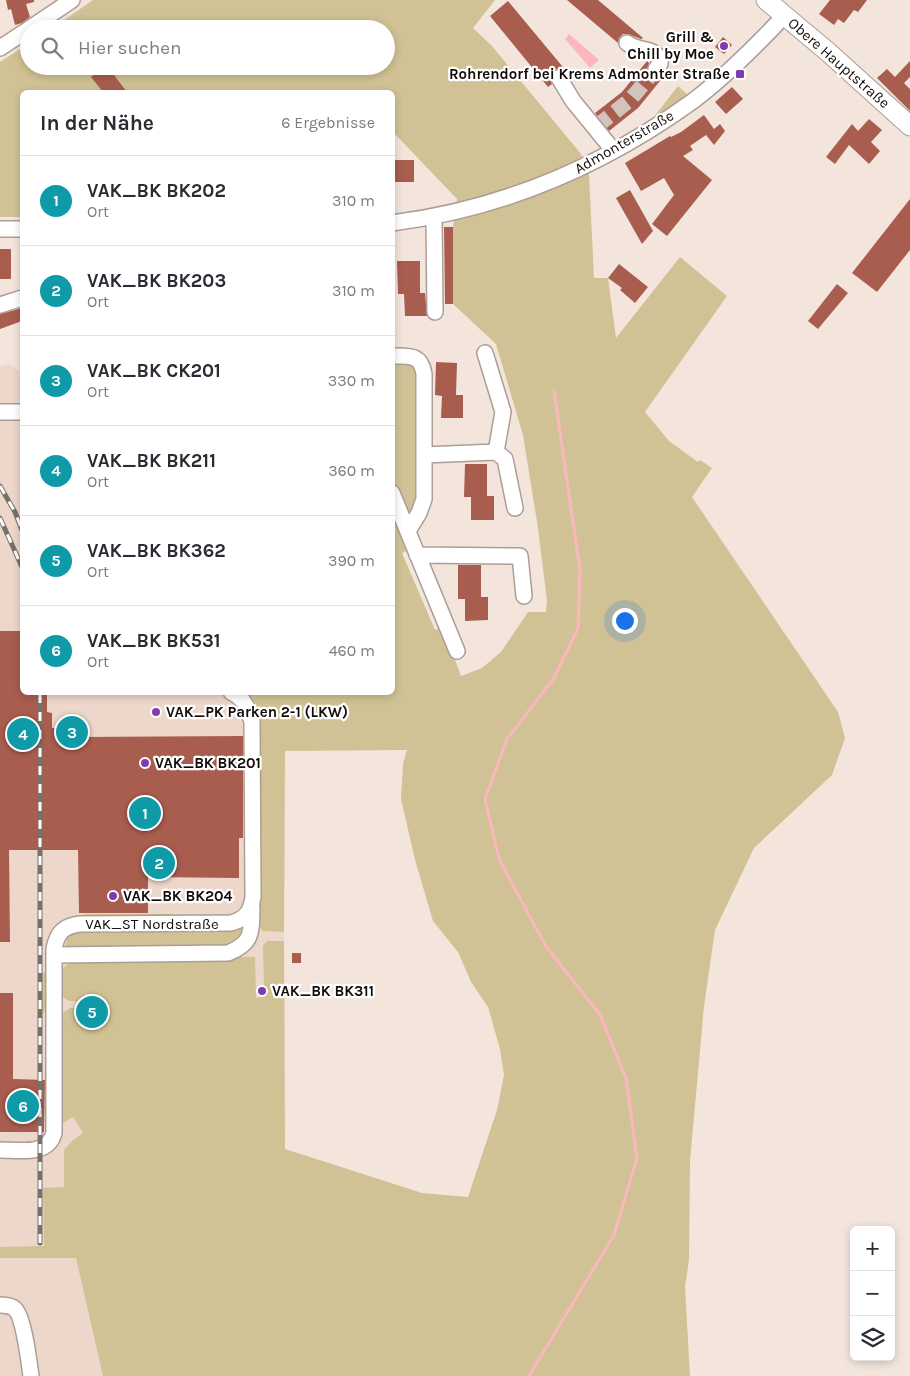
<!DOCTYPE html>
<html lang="de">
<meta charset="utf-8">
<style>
body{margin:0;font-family:Karla,sans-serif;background:#f2f2f3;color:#2b2b33}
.controls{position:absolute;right:15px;bottom:15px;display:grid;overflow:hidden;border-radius:8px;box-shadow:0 2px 8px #0003}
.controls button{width:45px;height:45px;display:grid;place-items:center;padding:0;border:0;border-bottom:1px solid #e1e1e2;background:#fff;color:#2b2b33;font:25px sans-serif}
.you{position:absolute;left:624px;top:620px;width:18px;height:18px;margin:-12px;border:4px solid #fff;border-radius:50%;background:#1a73e8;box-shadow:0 0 0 8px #1a73e833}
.badge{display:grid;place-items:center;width:32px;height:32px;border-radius:50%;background:#823aac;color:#fff;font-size:16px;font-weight:700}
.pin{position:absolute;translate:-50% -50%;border:2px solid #fff;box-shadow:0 1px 5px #0006}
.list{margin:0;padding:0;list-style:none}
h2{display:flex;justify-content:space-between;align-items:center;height:65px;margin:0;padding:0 20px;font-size:21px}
h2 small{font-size:16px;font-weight:400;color:#7c7c81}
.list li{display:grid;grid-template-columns:32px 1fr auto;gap:15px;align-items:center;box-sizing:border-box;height:90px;padding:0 20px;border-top:1px solid #e1e1e2}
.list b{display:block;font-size:19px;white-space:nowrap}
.list p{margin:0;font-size:16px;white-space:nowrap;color:#7c7c81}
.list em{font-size:16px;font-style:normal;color:#7c7c81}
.icon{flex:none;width:28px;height:28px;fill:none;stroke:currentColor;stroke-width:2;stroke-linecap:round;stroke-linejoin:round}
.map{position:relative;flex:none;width:910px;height:1376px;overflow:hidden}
.search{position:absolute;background:#fff;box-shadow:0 2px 8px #0003;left:20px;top:20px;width:375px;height:55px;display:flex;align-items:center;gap:12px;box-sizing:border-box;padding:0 18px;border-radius:28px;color:#7c7c81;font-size:19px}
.panel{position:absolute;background:#fff;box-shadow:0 2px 8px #0003;left:20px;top:90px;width:375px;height:605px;border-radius:8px}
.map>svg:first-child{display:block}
.built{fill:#edd7cb}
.green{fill:#d0c294}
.water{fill:#fcb6be}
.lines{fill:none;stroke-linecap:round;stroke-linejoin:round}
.stream{stroke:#fcb6be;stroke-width:3}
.building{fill:#a95d4f}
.minor-tunnel{stroke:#d2c4bc;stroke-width:15;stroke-dasharray:15 8;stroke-linecap:butt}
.minor-casing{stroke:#ac9e96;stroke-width:18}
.major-casing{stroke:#ac9e96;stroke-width:21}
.minor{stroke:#fff;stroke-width:15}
.major{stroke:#fff;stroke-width:19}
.rail-casing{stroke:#79706a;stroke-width:5}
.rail{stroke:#fff;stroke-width:3;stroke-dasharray:9;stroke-linecap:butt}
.poi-dot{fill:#823aac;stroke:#fff;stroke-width:2}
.labels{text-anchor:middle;stroke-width:4.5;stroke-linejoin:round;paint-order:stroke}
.poi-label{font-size:15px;font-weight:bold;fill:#110c0a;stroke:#fff;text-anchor:start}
.street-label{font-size:15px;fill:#110c0a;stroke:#fff}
</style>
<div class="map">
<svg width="910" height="1376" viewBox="0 0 910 1376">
<rect width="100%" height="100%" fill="#f4e5dc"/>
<path class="built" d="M9 364 22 372V692L285 693 284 936 286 1376H0V366Z"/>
<path class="green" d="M93 0H495L473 28 492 46 581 154 589 175 594 278H608L616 338 680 257 727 296 645 412 669 441 698 462 700 460 712 468 692 497 838 712 845 738 832 775 754 848 715 930 704 1006 690 1161 689 1260 685 1287 690 1376H103L76 1258H0V1247L44 1246 43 1188 64 1187V1150L73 1140 83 1133 73 1117 61 1124 60 1015 70 1008H86V1016H97V994H85V1002L69 1001 61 996 60 971 70 962 87 958 255 957 256 998 264 996 267 992 264 987 263 946 267 941H284L285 1149 422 1193 468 1197 497 1110 504 1075 500 1049 488 1007 471 982 458 952 433 921 415 860 401 799 403 764 407 750 285 751 284 932 263 931 258 926 257 840 261 721C259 709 256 701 247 693L392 692 393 506 410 549 402 553 435 630 443 627 461 676 482 668 501 652 528 612H546L547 601 538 528 523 435 496 344 453 304V227L457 199 393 132 392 92H22V217H0V62L29 43V66H386V29H51Z
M678 86 688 95 653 119V118Z
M392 359H408L418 369 420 499 410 514 406 511 393 481Z
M84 914H173L172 917 85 920Z
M243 926 244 929 241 937 227 948 66 950 67 931Z
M41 972 45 973 48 976V1006L41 1016Z"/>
<path class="water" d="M569 34 599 60 590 68 565 39Z"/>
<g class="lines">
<path class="stream" d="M529 1376 614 1235 637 1158 626 1078 600 1015 545 945 499 859 485 799 507 739 554 678 578 628 580 570 554 391"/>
</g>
<path class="building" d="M6 0H34V2L26 4 30 17 22 23 15 25 11 9 8 10Z
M567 0H598L643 38 641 39 628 34H623L619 38 618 43Z
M830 0H867L858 12 854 10 844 23 838 19 834 25 819 14Z
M508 1 567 72 559 69 554 70 550 78 552 84 548 87 490 16Z
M723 37 732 45 724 54 715 47Z
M647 61 649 63 647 72 650 76 655 78 664 76 638 108 609 131 595 113 622 92Z
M910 61V77L904 83 910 89V111L877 78 887 69 895 77Z
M105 66H107L127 92H103L91 77Z
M732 87 743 99 726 114 715 102Z
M704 115 714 129 720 124 725 131 714 145 706 135 690 146 693 150 683 156 712 180 667 236 652 224 674 195 664 178 641 191 625 163 670 136 671 137 681 132Z
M869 119 882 130 871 142 880 151 869 164 849 145 835 164 826 157 852 124 858 131Z
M392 160H414V182H392Z
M630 190 653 231 642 244 616 198Z
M910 199V250L877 292 852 273Z
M444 227H453V304H445Z
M0 249H11V279H0Z
M397 261H420V293H425L427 316H405L404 294H398Z
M619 264 648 287 635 303 620 290 622 288 608 278Z
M837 284 848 293 818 329 808 321Z
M22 308V321L0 329V314Z
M436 362 457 363 456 395H463V418H441L442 396 435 395Z
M465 464H487V496H494V520H471V497H464Z
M458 565H481V597H488V620L465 621V599H458Z
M0 631H22V692H47V712L52 713V728H77V737L243 736V838H239V878L148 877V913H79L78 850H9L10 942H0Z
M292 953H301V963H292Z
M257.5 992a4.5 4.5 0 1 1 9 0a4.5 4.5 0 1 1-9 0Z
M0 993H13V1079L45 1080 44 1132H0Z"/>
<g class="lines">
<path class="minor-tunnel" d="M597 126 630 100 656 69"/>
<g class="minor-casing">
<path id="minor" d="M29 29 72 0
M627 43C638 52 651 46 660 59V64L656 69
M0 48 29 29
M559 78 573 101 613 150
M434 217 435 312
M392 223C502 209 603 166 693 101 726 76 756 46 785 15
M0 229H22
M0 305 22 298
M485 353 503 412 496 452
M392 356C409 356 421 354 424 374V499L419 513 408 531
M0 412H22
M424 455 496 452 505 459 515 508
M392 493 457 651
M417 555 520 556 524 596
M54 955 228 953C254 943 251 931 252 907
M0 1150C19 1150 48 1156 54 1133V949C57 933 63 926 80 924L231 923C246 919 251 911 253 897L252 722C248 708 245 699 231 692
M0 1305C5 1305 12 1306 15 1309 24 1318 29 1362 31 1376"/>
</g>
<g class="major-casing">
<path id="major" d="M766 0 828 52 910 126"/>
</g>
<use href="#minor" class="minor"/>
<use href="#major" class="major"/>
<g class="rail-casing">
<path id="rail" d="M0 486 15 512 22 530
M0 518 22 567
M40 1243V692"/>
</g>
<use href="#rail" class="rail"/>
</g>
<g class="poi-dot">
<circle cx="724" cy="46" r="5"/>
<rect x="735" y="69" width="10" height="10" rx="2.5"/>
<circle cx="156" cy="712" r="5"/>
<circle cx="145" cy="763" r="5"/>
<circle cx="113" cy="896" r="5"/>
<circle cx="262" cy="991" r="5"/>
</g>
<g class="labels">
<g class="poi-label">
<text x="714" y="42" text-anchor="end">Grill &amp;<tspan x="714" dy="17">Chill by Moe</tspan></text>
<text x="730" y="79" text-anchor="end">Rohrendorf bei Krems Admonter Straße</text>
<text x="166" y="717">VAK_PK Parken 2-1 (LKW)</text>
<text x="155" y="768">VAK_BK BK201</text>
<text x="123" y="901">VAK_BK BK204</text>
<text x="272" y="996">VAK_BK BK311</text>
</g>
<g class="street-label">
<text transform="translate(839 63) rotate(41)" y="5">Obere Hauptstraße</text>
<text transform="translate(624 142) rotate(-30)" y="5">Admonterstraße</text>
<text x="152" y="929">VAK_ST Nordstraße</text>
</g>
</g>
</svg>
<div class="controls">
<button>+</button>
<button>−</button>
<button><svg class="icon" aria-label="layers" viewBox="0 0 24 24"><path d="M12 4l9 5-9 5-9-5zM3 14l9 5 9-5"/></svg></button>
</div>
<div class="you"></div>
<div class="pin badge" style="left:145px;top:813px;background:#0f9aa8">1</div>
<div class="pin badge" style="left:159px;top:863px;background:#0f9aa8">2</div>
<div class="pin badge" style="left:72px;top:732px;background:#0f9aa8">3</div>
<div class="pin badge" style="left:23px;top:734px;background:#0f9aa8">4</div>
<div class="pin badge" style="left:92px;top:1012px;background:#0f9aa8">5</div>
<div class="pin badge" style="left:23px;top:1106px;background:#0f9aa8">6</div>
<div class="search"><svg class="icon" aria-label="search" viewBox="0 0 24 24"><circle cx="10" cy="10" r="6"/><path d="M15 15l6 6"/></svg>Hier suchen</div>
<section class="panel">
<h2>In der Nähe<small>6 Ergebnisse</small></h2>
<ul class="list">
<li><span class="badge" style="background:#0f9aa8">1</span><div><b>VAK_BK BK202</b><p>Ort</p></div><em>310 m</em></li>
<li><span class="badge" style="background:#0f9aa8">2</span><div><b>VAK_BK BK203</b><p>Ort</p></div><em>310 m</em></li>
<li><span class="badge" style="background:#0f9aa8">3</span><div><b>VAK_BK CK201</b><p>Ort</p></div><em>330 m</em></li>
<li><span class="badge" style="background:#0f9aa8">4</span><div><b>VAK_BK BK211</b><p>Ort</p></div><em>360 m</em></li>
<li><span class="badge" style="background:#0f9aa8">5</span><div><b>VAK_BK BK362</b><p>Ort</p></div><em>390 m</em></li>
<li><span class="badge" style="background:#0f9aa8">6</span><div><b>VAK_BK BK531</b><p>Ort</p></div><em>460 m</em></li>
</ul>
</section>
</div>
